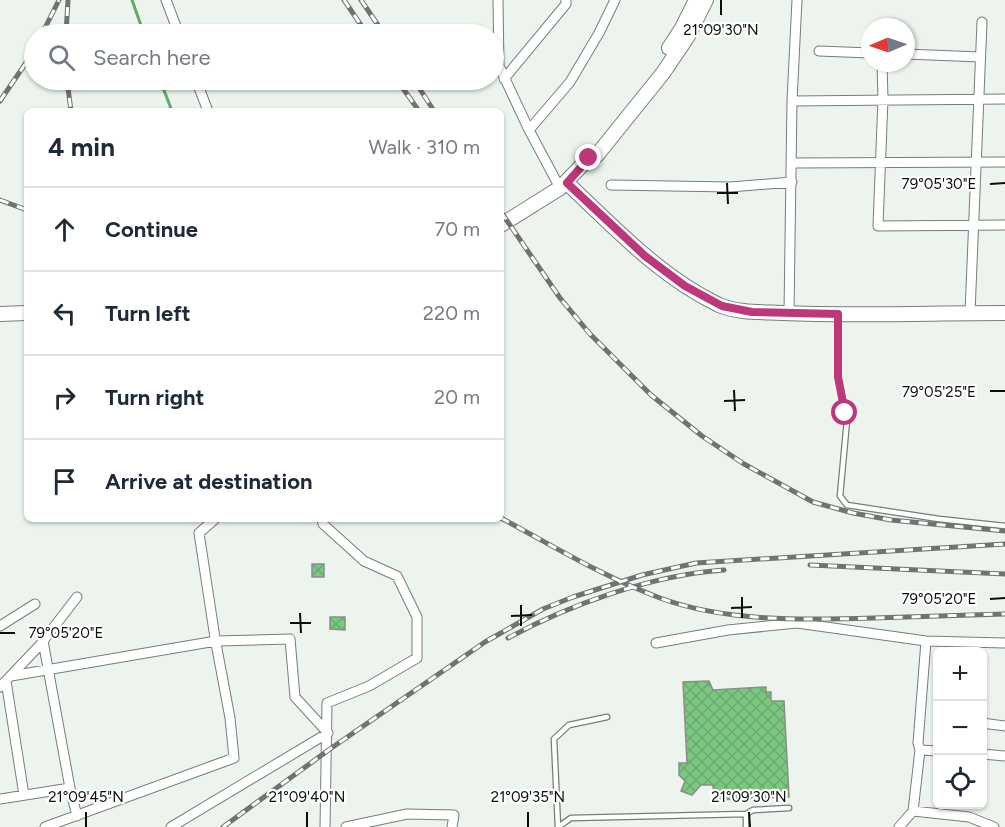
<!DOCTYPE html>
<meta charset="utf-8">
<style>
body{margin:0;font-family:Figtree,sans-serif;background:#f6f6f7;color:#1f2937}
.controls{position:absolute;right:18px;bottom:18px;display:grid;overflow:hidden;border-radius:9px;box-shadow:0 2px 4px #0004}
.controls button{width:54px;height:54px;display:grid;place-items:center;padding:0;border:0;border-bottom:2px solid #e0e1e3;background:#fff;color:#1f2937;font:30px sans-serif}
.compass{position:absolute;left:861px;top:18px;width:54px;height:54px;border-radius:50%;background:#fff;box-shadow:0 2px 4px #0004;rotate:268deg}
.stop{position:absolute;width:18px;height:18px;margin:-14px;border:4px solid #bd387a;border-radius:50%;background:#fff}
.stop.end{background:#bd387a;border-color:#fff;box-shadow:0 2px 6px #0008}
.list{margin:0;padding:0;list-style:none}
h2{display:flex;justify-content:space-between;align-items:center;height:78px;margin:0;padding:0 24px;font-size:26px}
h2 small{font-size:20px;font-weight:400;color:#747a83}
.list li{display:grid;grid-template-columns:39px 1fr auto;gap:18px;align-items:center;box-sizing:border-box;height:84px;padding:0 24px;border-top:2px solid #e0e1e3}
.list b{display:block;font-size:22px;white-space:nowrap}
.list em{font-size:20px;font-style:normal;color:#747a83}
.icon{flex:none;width:33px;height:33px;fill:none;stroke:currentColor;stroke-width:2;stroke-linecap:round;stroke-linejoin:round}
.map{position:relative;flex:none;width:1005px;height:827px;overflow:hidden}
.search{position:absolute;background:#fff;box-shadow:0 2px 4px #0004;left:24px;top:24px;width:480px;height:66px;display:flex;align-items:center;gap:15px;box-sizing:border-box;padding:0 21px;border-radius:33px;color:#747a83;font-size:22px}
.panel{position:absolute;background:#fff;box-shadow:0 2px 4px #0004;left:24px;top:108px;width:480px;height:414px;border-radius:9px}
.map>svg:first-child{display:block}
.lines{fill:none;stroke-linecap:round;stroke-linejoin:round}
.stream{stroke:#61ac66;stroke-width:3}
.building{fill:url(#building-cross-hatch);stroke:#898f89;stroke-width:1.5}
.service-casing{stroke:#777d77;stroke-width:7}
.minor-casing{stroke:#777d77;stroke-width:11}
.secondary-casing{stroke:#777d77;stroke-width:16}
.service{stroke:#fff;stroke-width:4.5}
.minor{stroke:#fff;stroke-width:9}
.secondary{stroke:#fff;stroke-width:14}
.rail-casing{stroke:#707470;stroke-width:5}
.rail{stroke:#fff;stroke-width:3;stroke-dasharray:9;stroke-linecap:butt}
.route{stroke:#bd387a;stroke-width:8}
.ticks{fill:none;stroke:#0c0e0c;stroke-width:2}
.ticks-label{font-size:15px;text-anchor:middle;fill:#0c0e0c;stroke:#fff;stroke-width:4.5;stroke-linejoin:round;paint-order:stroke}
</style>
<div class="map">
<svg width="1005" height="827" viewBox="0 0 1005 827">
<defs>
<pattern id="building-cross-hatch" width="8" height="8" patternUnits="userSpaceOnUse" patternTransform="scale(1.5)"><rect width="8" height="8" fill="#7bc77f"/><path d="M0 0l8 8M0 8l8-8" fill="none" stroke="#69aa6d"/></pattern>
</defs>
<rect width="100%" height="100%" fill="#edf4ed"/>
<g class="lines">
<path class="stream" d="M132 0 144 34
M160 80 172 111"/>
</g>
<path class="building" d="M312 564H324V577H312Z
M330 617H345V630L330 629Z
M709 681 713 690 766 687V692H771V701H784L789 797 714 800 713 785H701L692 795 681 791 685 781 679 775V763H687L683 682Z"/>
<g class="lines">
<g class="service-casing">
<path id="service" d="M838 317V377L847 420 840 496 847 505 939 519 1005 526
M746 814V827
M558 827 571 818 746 814 753 810 789 808
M558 827 554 739 569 725 607 717"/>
</g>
<g class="minor-casing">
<path id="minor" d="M166 0 179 34
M498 0 499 66 529 130 560 188
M819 51 870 53
M906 54 980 57
M882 63 883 99 878 226 1005 225
M504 79 566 4V0
M196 80 208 111
M792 101 1005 99
M529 130 570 82 599 33 615 0
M792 163 1005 162
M611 185 730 187 792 182
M789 313 792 101 797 0
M970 313 982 22
M322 519 323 524 364 561 397 576 417 617V658L369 686 327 703 325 827
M0 626 35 604
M926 641 1005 643
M656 643 728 630 797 623 926 641 918 743 920 750 913 811
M11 676 216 641 290 639 295 697 328 733
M6 681 24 795
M0 687 40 645 77 597
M982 723 1005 726
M920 750 938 751
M982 754 1005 756
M70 788 77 816
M0 799 70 788 43 641
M45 827 234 758 230 718 215 638 199 533 215 519
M171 827 328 733
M346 827 407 814 454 815 452 827
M899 827 913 811 969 817 994 827"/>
</g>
<g class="secondary-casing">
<path id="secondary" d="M669 48 682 28 696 0
M567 183C614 227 660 277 719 305 737 313 762 312 782 313 856 316 931 313 1005 313
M501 225 560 188 589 158 597 155 663 73 688 36 706 0
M0 314 27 313"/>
</g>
<use href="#service" class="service"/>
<use href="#minor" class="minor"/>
<use href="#secondary" class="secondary"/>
<g class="rail-casing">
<path id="rail" d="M344 0 367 34
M361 0 384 34
M42 34 59 0
M66 34 68 0
M67 80 71 111
M397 80 419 111
M414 80 434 111
M0 101 34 51
M0 200 27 210
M501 212 560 298 590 334 651 395 702 436 744 464 813 502 853 513 891 520 1005 531
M501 518C553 546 604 577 660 598 725 622 804 620 873 618 917 617 961 615 1005 614
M810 565 1005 574
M508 638C571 604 652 575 724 570
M223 827 330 749 485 642 543 609 573 597 642 575 696 563 1005 544"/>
</g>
<use href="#rail" class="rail"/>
</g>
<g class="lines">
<path class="route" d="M589 158 567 183 645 256 685 286 722 306 752 312 838 314V377L845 413"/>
</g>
<path class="ticks" d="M721 0V15M727 183 728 204M990 184 1005 183M717 193H738M734 390 735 411M990 391H1005M724 401 745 400M742 597V618M990 599 1005 598M521 605V626M731 608 752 607M300 613 301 633M511 616 532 615M290 623H311M0 633H15M86 812V827M307 812V827M528 812V827M749 812 750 827"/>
<g class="ticks-label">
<text x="721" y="35">21°09'30"N</text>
<text x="939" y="189">79°05'30"E</text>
<text x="939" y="397">79°05'25"E</text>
<text x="939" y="604">79°05'20"E</text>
<text x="66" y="638">79°05'20"E</text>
<text x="86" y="802">21°09'45"N</text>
<text x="307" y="802">21°09'40"N</text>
<text x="528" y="802">21°09'35"N</text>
<text x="749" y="802">21°09'30"N</text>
</g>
</svg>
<div class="controls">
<button>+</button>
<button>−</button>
<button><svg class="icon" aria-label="locate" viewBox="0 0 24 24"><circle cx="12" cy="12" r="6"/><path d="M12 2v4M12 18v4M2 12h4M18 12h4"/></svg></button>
</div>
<svg class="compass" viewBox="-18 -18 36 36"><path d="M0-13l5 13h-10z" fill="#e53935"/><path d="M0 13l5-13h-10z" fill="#747a83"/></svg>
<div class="stop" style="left:845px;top:413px"></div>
<div class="stop end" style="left:589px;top:158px"></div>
<div class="search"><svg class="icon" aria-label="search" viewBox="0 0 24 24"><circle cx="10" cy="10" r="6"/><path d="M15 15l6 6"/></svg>Search here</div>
<section class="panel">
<h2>4 min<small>Walk · 310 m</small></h2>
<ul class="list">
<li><svg class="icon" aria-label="ahead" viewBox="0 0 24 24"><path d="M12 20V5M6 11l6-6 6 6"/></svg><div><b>Continue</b></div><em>70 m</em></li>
<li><svg class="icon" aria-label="left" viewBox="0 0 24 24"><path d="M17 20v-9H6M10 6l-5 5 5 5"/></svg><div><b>Turn left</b></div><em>220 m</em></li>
<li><svg class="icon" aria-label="right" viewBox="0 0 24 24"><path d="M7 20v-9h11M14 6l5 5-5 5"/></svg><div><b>Turn right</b></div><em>20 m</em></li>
<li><svg class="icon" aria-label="arrive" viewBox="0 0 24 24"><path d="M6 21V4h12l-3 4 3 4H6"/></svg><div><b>Arrive at destination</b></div></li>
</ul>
</section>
</div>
